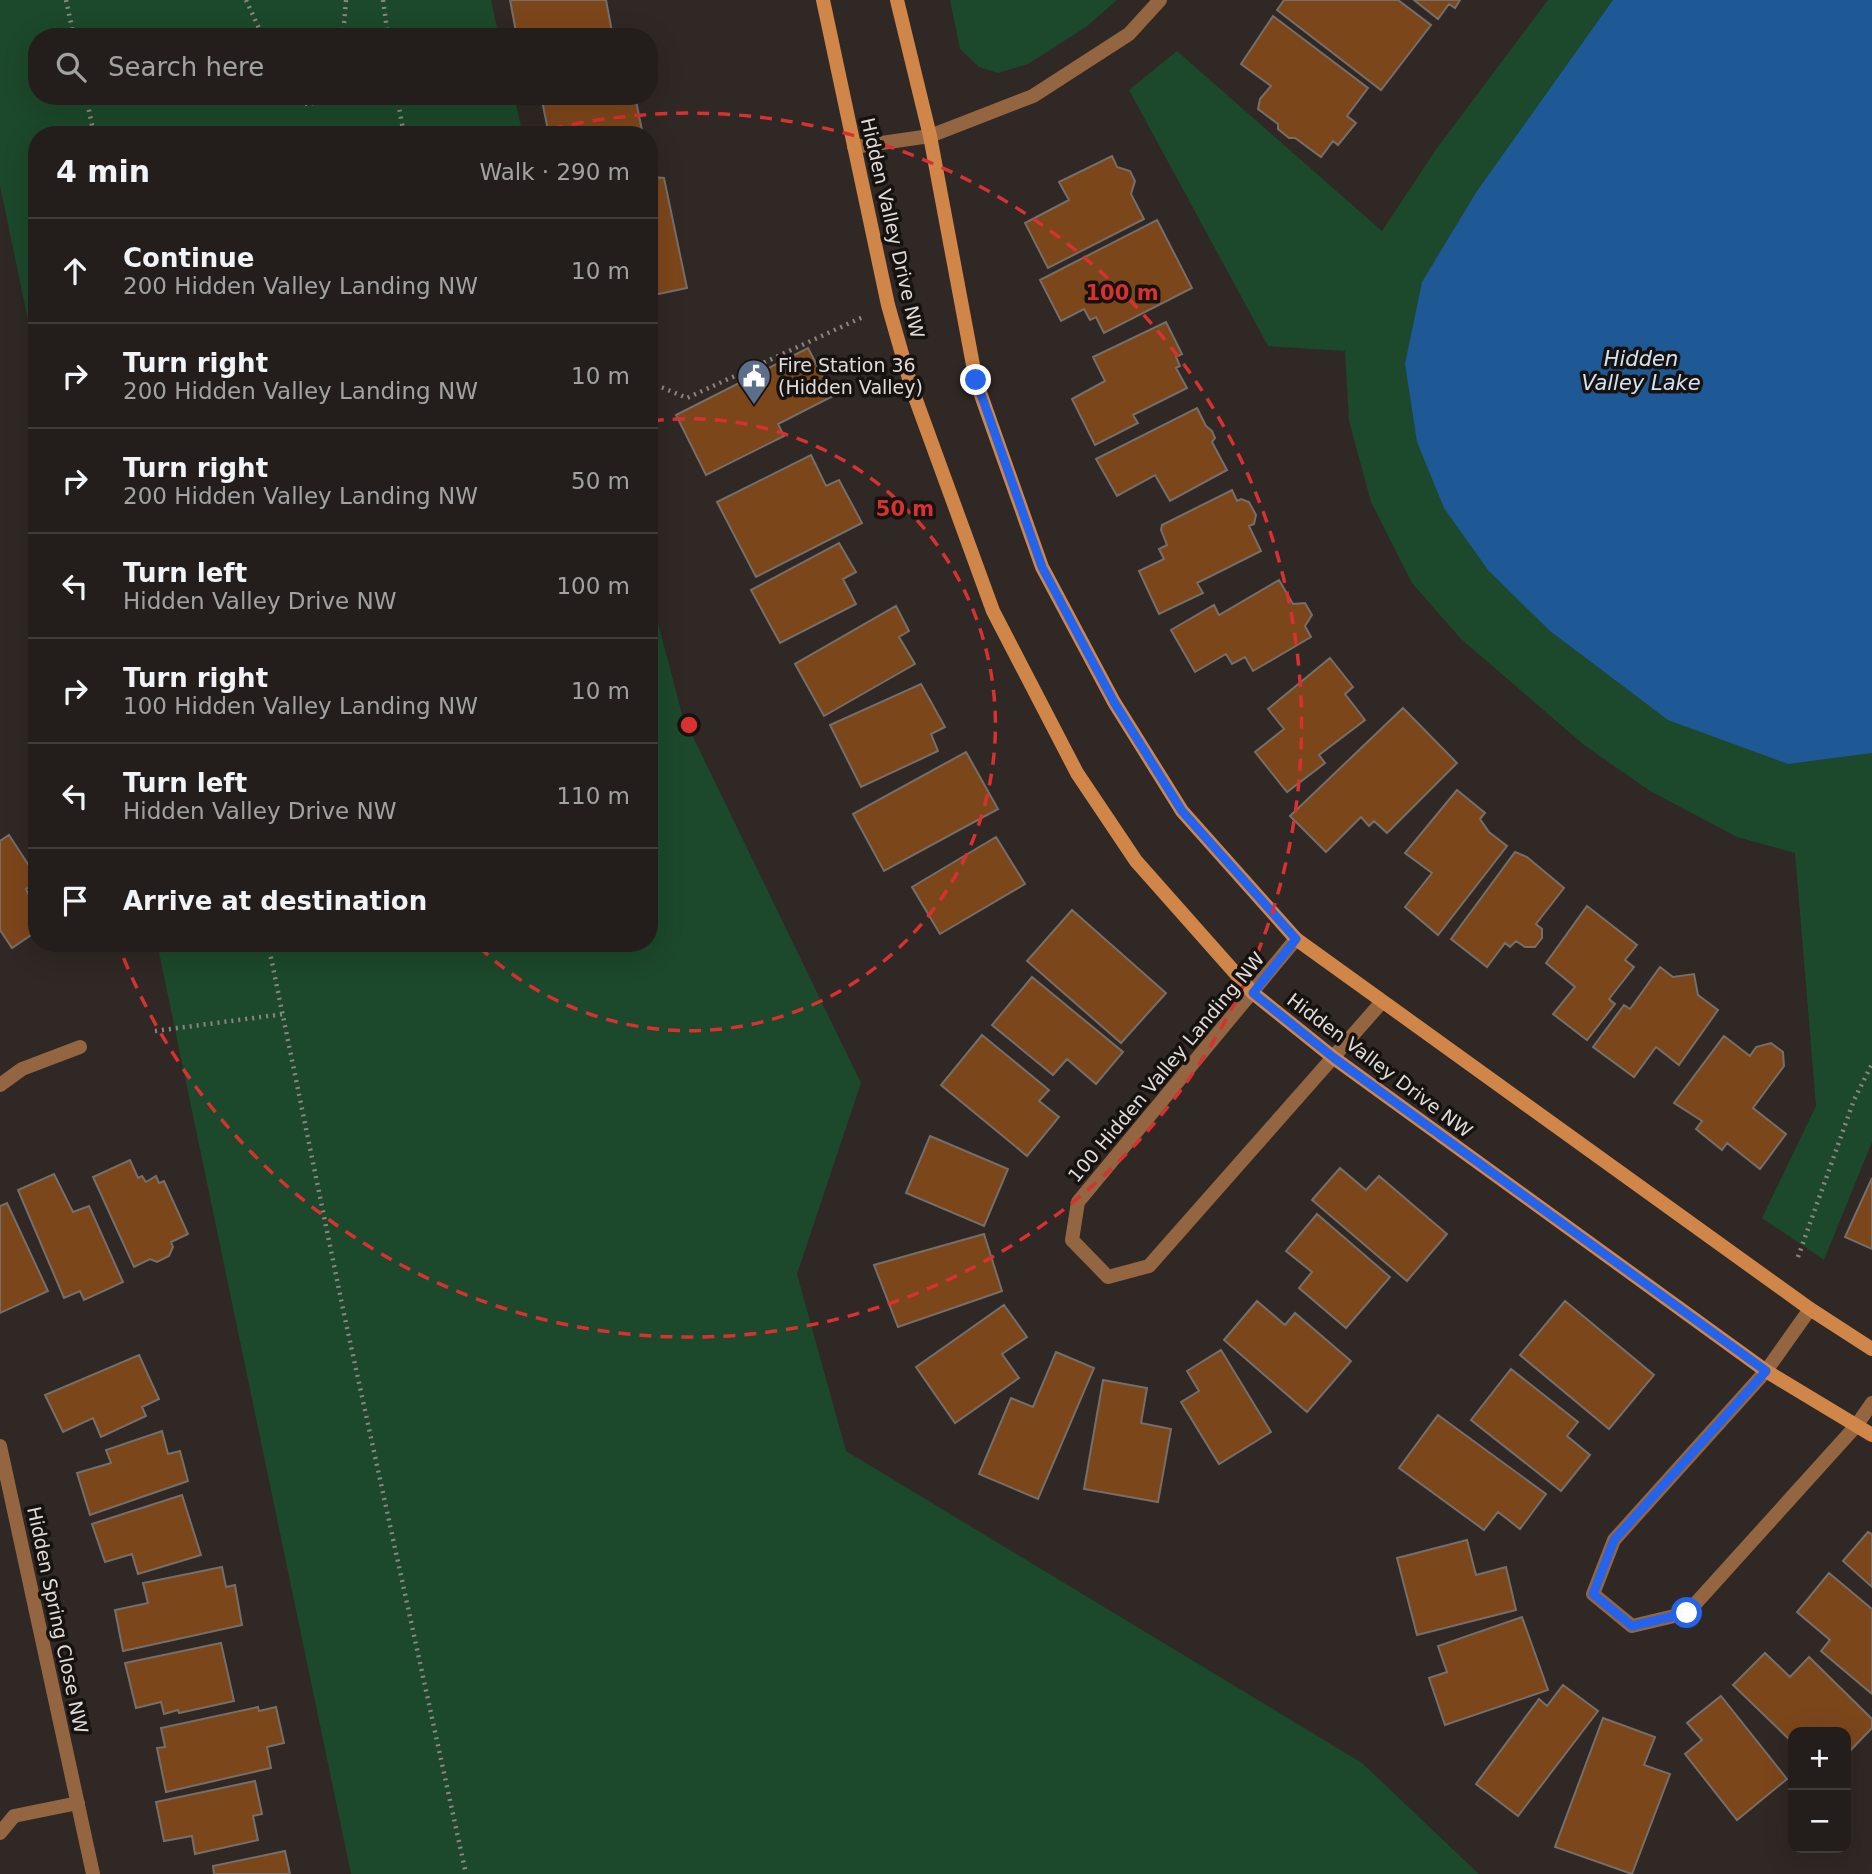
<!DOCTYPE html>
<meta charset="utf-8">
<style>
body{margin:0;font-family:"DejaVu Sans",sans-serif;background:#2b2724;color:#f1f3f6}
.controls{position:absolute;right:21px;bottom:21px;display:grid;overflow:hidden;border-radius:14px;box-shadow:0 7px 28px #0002}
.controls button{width:63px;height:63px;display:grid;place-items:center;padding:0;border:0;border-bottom:2px solid #403c3a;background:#231e1b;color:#f1f3f6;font:35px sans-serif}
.stop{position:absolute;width:21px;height:21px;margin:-16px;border:5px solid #2563eb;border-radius:50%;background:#fff}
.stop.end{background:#2563eb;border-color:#fff;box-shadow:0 2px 7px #0008}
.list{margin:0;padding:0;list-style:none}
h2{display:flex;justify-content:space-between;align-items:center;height:91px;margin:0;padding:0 28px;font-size:30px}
h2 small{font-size:23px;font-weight:400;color:#a3a2a3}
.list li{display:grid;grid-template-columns:46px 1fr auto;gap:21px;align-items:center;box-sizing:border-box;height:105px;padding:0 28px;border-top:2px solid #403c3a}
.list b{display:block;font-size:26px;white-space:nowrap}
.list p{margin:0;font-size:23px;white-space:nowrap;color:#a3a2a3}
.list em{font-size:23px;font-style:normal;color:#a3a2a3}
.icon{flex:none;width:38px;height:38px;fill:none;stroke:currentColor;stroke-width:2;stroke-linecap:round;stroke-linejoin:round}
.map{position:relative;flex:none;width:1872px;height:1874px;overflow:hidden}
.search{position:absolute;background:#231e1b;box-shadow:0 7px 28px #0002;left:28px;top:28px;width:630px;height:77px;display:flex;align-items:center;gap:18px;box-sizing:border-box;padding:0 24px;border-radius:28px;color:#a3a2a3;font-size:26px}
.panel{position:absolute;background:#231e1b;box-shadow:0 7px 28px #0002;left:28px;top:126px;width:630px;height:826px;border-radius:28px}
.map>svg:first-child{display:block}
.green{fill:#1c482b}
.water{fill:#1e5895}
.building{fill:#7c461b;stroke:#766e69;stroke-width:2}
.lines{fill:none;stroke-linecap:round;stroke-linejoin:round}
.path{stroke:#8b8582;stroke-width:4.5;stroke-dasharray:2 5;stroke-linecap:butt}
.street{stroke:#946541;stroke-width:14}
.secondary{stroke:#d08549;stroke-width:14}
.route{stroke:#2563eb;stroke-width:9}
.ring{fill:none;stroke:#d73131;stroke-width:3.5;stroke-dasharray:12 9}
.labels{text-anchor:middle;stroke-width:7;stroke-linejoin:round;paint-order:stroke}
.street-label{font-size:19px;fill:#e1dcd9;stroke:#151210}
.poi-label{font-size:19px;fill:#e1dcd9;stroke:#151210;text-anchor:start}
.water-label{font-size:21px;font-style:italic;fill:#d4e2f4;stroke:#151210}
.centre{fill:#d73131;stroke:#151210;stroke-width:3.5}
.ring-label{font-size:21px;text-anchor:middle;font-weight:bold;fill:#d73131;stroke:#151210;stroke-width:7;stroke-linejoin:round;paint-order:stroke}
</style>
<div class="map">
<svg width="1872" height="1874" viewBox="0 0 1872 1874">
<rect width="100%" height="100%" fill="#2f2824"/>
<path class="green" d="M0 0H491L499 37H37V96H514L523 135H37V363L0 186Z
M950 0H1117L1086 27 1028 64 998 73 979 67 960 49Z
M1548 0H1872V1142L1824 1260 1762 1218 1816 1106 1795 853 1737 837 1650 791 1584 745 1461 639 1412 583 1371 502 1349 421 1345 351 1268 346 1129 90 1177 51 1382 231 1437 148Z
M649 589 682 714 861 1083 797 1274 846 1451 1362 1763 1479 1874H351L157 943H649Z"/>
<path class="water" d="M1613 0H1872V753L1788 764 1668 720 1550 631 1488 570 1444 508 1417 442 1405 364 1422 282 1477 191Z"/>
<path class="building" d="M510 0H606L613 37H517Z
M1284 0H1398L1431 25 1381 90 1277 10Z
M1414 0H1460L1455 8 1449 4 1438 19Z
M1273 16 1368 88 1347 116 1356 123 1338 145 1333 141 1321 157 1295 138H1289L1278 129V124L1258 109 1260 99 1271 86 1241 64Z
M541 96H635L643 135H549Z
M1112 156 1117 167 1130 171 1135 181 1131 194 1144 219 1048 268 1025 223 1069 200 1059 182Z
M649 166 651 177 664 178 687 288 649 296Z
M1157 220 1192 288 1104 333 1096 317 1090 320 1084 309 1061 321 1040 280Z
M1166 322 1182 354 1176 357 1180 366 1176 368 1187 388 1133 415 1138 423 1095 445 1072 399 1105 381 1093 357Z
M808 348 833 396 778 424 784 436 706 475 676 415Z
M1197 408 1206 426 1212 431 1215 438 1212 442 1227 470 1170 501 1155 475 1117 496 1096 459Z
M811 455 826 486 839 480 862 523 756 577 717 502Z
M1232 490 1237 501 1241 499 1249 502 1256 515 1254 524 1249 526 1261 551 1197 583 1203 593 1159 614 1139 571 1164 559 1159 549 1167 545 1161 530 1162 525Z
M839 543 856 572 843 579 856 604 780 643 751 590Z
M1279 580 1293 604 1305 603 1312 615 1305 626 1311 637 1253 671 1245 657 1232 664 1226 654 1195 672 1171 630 1214 605 1219 615Z
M896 606 909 631 899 637 915 664 824 716 795 664Z
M1330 658 1353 687 1345 694 1365 720 1319 755 1325 763 1287 792 1255 752 1284 729 1268 709Z
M921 684 945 727 931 734 938 751 861 787 830 725Z
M1403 708 1457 763 1387 833 1374 821 1369 826 1361 817 1326 852 1290 816Z
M966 752 998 809 884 871 853 814Z
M1457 790 1485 813 1480 819 1489 832 1507 846 1438 935 1405 907 1432 873 1405 853Z
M9 835 37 878V882L26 889 37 911V931L12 948 0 930V841Z
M996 837 1025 884 940 934 912 887Z
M1515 852 1527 857 1564 888 1536 924 1542 929V938L1535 947H1525L1516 941 1510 947 1505 943 1487 967 1451 939Z
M1587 906 1637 945 1625 960 1634 967 1609 999 1615 1004 1587 1040 1553 1014 1575 987 1546 963Z
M1072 910 1166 993 1121 1043 1027 961Z
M1660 967 1673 977 1694 974 1698 995 1718 1010 1679 1065 1656 1047 1634 1077 1593 1047 1624 1005 1630 1009Z
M1032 977 1123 1052 1096 1084 1067 1059 1053 1075 992 1025Z
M982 1035 1049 1090 1039 1101 1059 1117 1027 1156 941 1085Z
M1724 1036 1750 1056 1756 1047 1771 1043 1783 1052 1784 1066 1753 1108 1786 1134 1760 1169 1727 1143 1722 1150 1696 1129 1702 1121 1674 1103Z
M930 1136 1008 1169 984 1226 906 1193Z
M130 1160 138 1178 142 1176 146 1182 156 1176 159 1183 164 1181 188 1234 171 1242 173 1247 169 1256 157 1262 150 1259 134 1267 93 1177Z
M1340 1168 1366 1190 1379 1176 1447 1234 1407 1281 1312 1200Z
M54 1174 73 1212 89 1206 123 1282 84 1300 80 1291 64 1298 18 1190Z
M1872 1178V1249L1845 1237Z
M7 1203 48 1291 0 1313V1206Z
M1317 1214 1390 1277 1346 1328 1299 1288 1312 1272 1286 1251Z
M984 1234 1002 1291 898 1327 874 1265Z
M1257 1301 1285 1325 1295 1313 1351 1361 1307 1412 1224 1340Z
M1565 1301 1654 1375 1609 1429 1520 1355Z
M1004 1305 1027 1337 1002 1354 1019 1378 955 1423 916 1367Z
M1221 1350 1271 1432 1219 1464 1181 1402 1199 1391 1187 1371Z
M1056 1352 1094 1368 1038 1499 979 1474 1011 1398 1033 1407Z
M139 1355 159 1399 142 1407 146 1416 101 1437 93 1418 63 1432 45 1395Z
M1511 1369 1578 1422 1567 1436 1590 1455 1561 1491 1471 1420Z
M1103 1380 1147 1388 1141 1423 1171 1429 1158 1502 1084 1489Z
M1438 1415 1546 1494 1520 1529 1498 1512 1484 1530 1399 1468Z
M162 1431 168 1454 180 1451 188 1481 90 1515 77 1473 111 1463 106 1450Z
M182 1495 201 1555 138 1574 132 1554 105 1562 92 1524Z
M1868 1532 1872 1534V1587L1843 1561Z
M1467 1540 1476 1575 1506 1567 1516 1610 1417 1635 1397 1558Z
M222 1567 226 1587 235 1585 242 1625 123 1651 115 1610 148 1603 143 1583Z
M1829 1573 1872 1609V1694L1821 1651 1830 1640 1797 1612Z
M1522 1617 1548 1690 1445 1725 1429 1678 1447 1672 1438 1646Z
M221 1643 234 1701 179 1713 178 1710 164 1714 161 1702 136 1708 125 1663Z
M1765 1653 1790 1677 1809 1657 1872 1719V1728L1846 1755V1732H1793V1743L1733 1685Z
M1563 1685 1598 1711 1518 1816 1476 1784 1539 1699 1547 1706Z
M1721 1696 1787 1779 1737 1820 1685 1754 1702 1740 1687 1723Z
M258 1707 259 1711 276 1707 284 1743 267 1747 271 1768 166 1792 157 1748 165 1747 161 1728Z
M1603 1718 1655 1737 1644 1765 1670 1774 1632 1874 1555 1847Z
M255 1781 262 1814 253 1816 258 1840 195 1854 192 1836 164 1841 156 1802Z
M285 1851 290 1874H214L213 1866Z"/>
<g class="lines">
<path class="path" d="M66 0 74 37
M246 0 263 37
M383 0 388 37
M343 37 346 0
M86 96 94 135
M295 96 301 104 327 102 330 96
M397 96 404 135
M649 382 687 398 865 316
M268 943 344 1314 466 1874
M155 1031 284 1014
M1798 1257 1854 1100 1872 1064"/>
<path class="street" d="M854 147 930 136 1033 96 1129 34 1160 0
M1296 939 1078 1202 1072 1240 1108 1277 1149 1266 1381 1003
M0 1085 22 1069 80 1047
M1810 1309 1766 1371 1614 1540 1593 1594 1632 1626 1687 1613 1856 1426 1872 1403
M0 1446 93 1874
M0 1833 14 1816 78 1803"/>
<path class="secondary" d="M823 0 888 305 912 389 993 611 1077 773 1136 861 1253 993 1334 1058 1766 1371 1872 1435
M897 0 930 136 976 381 1042 567 1114 702 1182 811 1296 939 1810 1309 1872 1349"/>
</g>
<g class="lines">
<path class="route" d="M976 380 1042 567 1114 702 1182 811 1296 939 1253 993 1334 1058 1766 1371 1614 1540 1593 1594 1632 1626 1687 1613"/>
</g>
<g class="ring">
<path d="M652 421A306 306 0 1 1 475 943"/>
<path d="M531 134A612 612 0 1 1 118 944"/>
</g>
<defs>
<g id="civic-pin" transform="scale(1.75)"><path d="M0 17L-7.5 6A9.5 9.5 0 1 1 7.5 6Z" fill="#5c6f8a" stroke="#151210"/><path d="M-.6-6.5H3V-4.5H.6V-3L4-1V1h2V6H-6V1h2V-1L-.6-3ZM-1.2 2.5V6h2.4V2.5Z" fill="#fff"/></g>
</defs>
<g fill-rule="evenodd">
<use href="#civic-pin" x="754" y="376"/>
</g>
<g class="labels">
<g class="street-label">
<text transform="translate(893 228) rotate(77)" y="7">Hidden Valley Drive NW</text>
<text transform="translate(1380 1065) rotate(37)" y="7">Hidden Valley Drive NW</text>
<text transform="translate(1166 1067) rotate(-50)" y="7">100 Hidden Valley Landing NW</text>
<text transform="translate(58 1620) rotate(78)" y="7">Hidden Spring Close NW</text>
</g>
<g class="poi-label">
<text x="778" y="372">Fire Station 36<tspan x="778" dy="22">(Hidden Valley)</tspan></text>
</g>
<g class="water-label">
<text x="1641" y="366">Hidden<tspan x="1641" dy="24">Valley Lake</tspan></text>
</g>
</g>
<circle cx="689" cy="725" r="10" class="centre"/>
<g class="ring-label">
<text x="1122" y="300">100 m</text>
<text x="905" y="516">50 m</text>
</g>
</svg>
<div class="controls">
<button>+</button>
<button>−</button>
</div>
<div class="stop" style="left:1687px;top:1613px"></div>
<div class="stop end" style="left:976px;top:380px"></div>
<div class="search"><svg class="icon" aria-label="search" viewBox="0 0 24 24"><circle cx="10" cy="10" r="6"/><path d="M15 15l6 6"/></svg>Search here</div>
<section class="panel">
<h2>4 min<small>Walk · 290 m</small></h2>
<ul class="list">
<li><svg class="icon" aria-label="ahead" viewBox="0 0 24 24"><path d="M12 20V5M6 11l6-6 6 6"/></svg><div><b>Continue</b><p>200 Hidden Valley Landing NW</p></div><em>10 m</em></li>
<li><svg class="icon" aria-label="right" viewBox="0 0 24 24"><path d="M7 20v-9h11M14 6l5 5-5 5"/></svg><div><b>Turn right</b><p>200 Hidden Valley Landing NW</p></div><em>10 m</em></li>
<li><svg class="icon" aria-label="right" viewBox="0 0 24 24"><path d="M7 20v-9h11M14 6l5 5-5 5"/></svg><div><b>Turn right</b><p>200 Hidden Valley Landing NW</p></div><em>50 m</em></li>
<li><svg class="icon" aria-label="left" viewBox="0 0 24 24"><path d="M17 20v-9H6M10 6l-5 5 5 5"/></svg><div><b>Turn left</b><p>Hidden Valley Drive NW</p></div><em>100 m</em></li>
<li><svg class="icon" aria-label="right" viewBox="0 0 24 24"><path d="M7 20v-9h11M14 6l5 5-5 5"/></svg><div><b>Turn right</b><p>100 Hidden Valley Landing NW</p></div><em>10 m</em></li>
<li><svg class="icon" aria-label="left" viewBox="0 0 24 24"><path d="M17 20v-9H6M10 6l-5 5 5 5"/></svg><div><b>Turn left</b><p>Hidden Valley Drive NW</p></div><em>110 m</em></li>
<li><svg class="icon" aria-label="arrive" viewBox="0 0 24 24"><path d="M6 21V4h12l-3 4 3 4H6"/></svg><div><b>Arrive at destination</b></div></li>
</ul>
</section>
</div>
